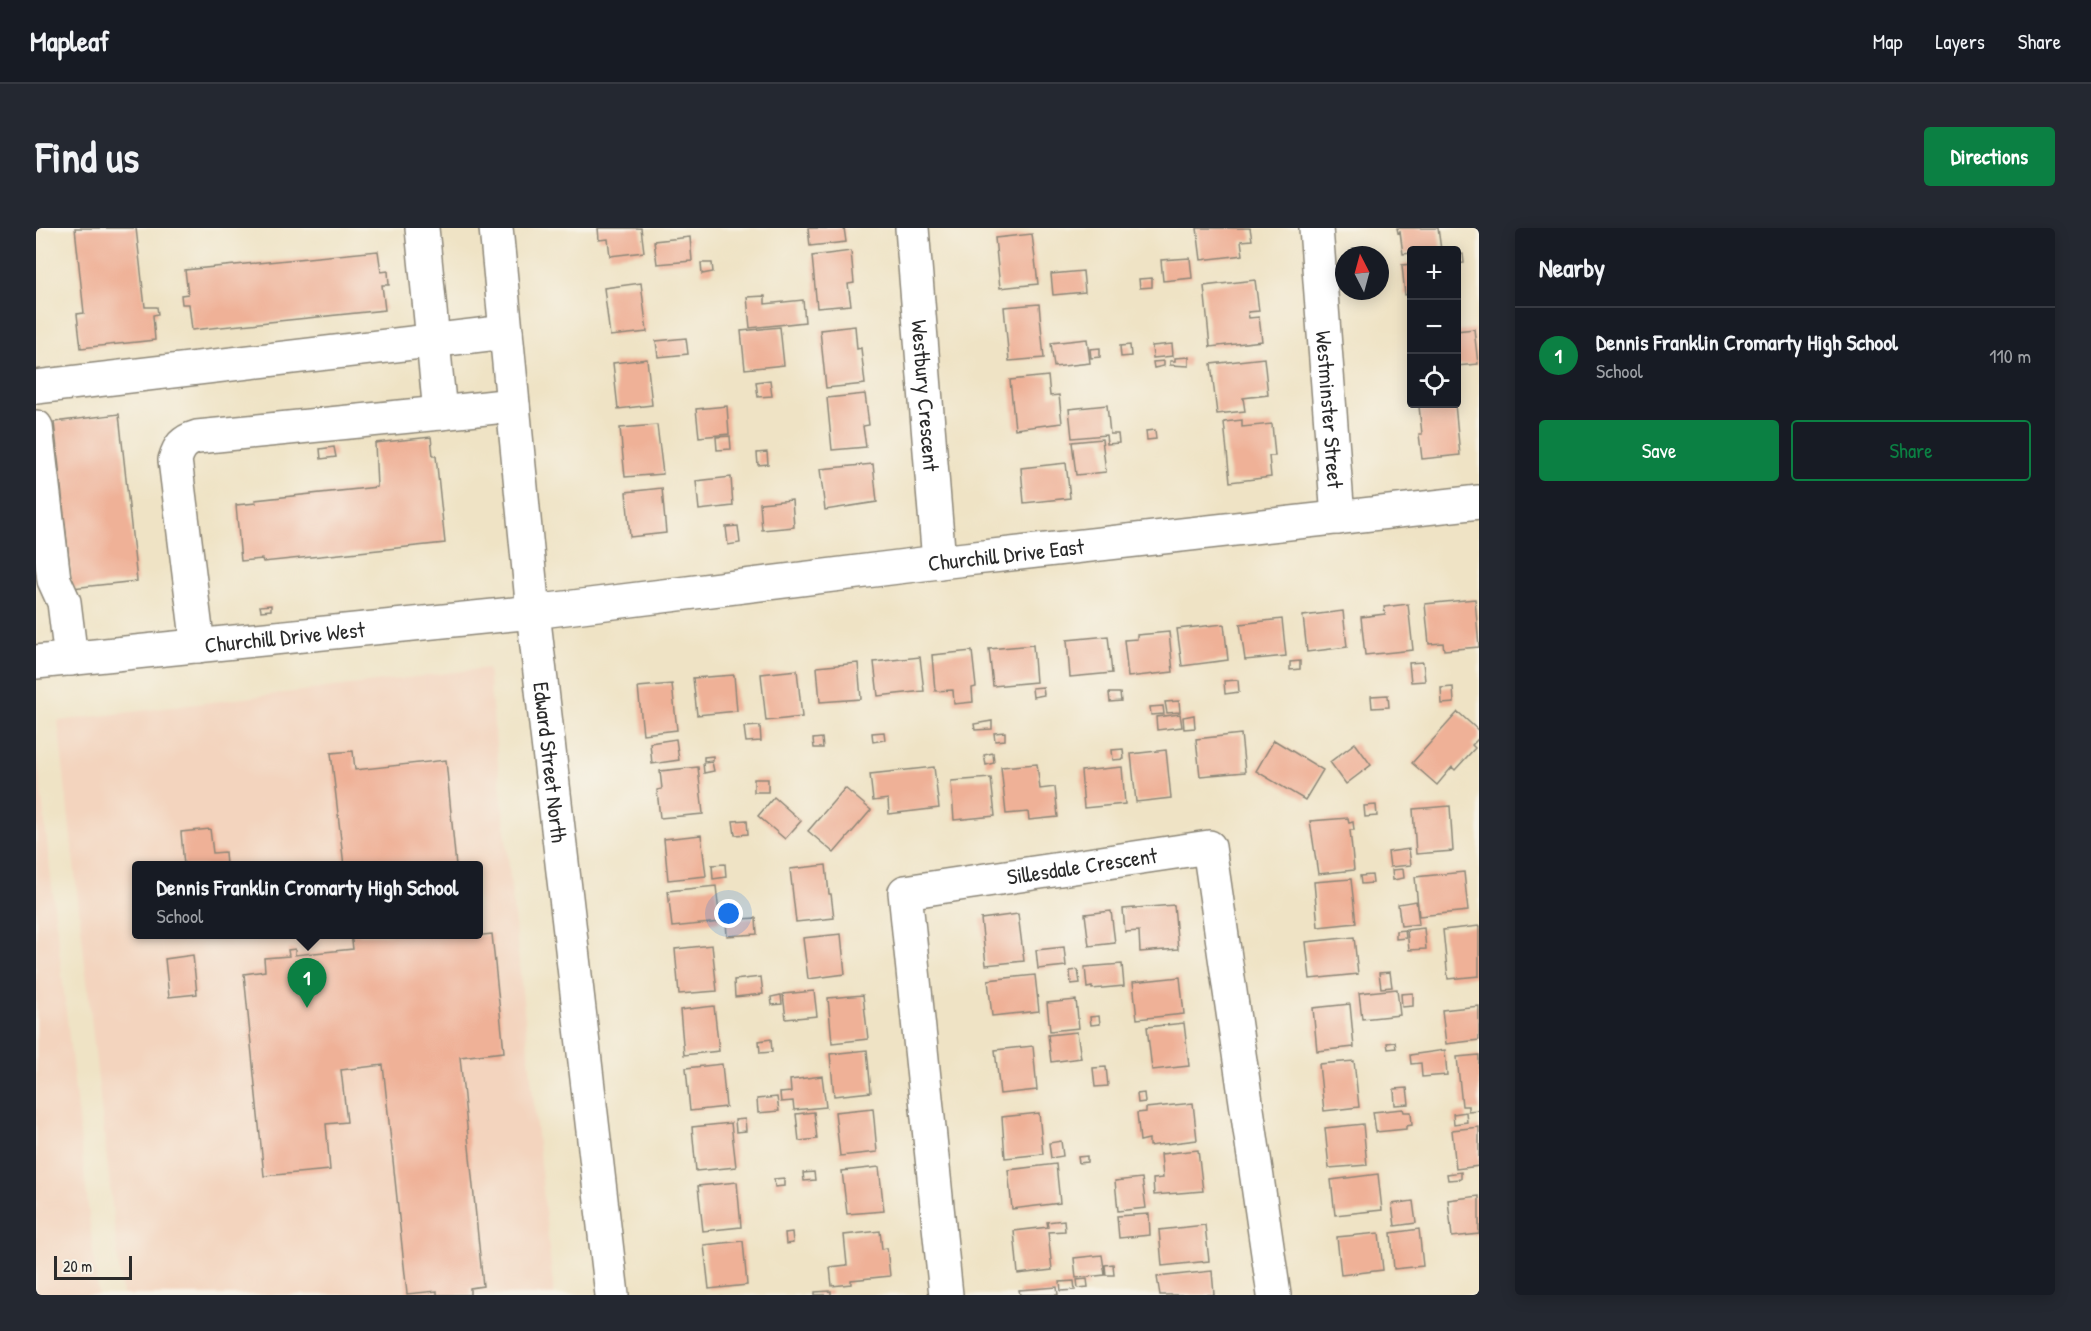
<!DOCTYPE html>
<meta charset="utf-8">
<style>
body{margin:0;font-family:"Patrick Hand",sans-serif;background:#242831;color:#f1f3f6}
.controls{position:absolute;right:18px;top:18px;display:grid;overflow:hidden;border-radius:6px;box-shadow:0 3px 15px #0003}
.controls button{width:54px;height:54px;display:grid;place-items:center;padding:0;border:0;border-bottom:2px solid #363941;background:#171b24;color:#f1f3f6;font:30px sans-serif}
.compass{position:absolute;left:1299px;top:18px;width:54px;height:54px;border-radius:50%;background:#171b24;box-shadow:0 3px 15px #0003;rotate:354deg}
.scale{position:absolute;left:18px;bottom:15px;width:78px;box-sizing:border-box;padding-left:6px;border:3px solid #2b2b2b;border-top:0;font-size:16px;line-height:21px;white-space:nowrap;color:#2b2b2b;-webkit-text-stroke:4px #f7f3e8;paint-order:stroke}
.you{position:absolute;left:693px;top:686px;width:21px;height:21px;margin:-15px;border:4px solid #fff;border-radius:50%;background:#1a73e8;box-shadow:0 0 0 9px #1a73e833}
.badge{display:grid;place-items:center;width:39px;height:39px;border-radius:50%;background:#0b8043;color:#fff;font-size:20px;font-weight:700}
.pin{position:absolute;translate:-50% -50px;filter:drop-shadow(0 2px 3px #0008)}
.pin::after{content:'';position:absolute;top:32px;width:21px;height:18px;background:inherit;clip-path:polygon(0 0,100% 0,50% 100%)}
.popup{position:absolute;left:96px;top:633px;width:351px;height:78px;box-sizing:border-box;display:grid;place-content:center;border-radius:6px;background:#171b24;filter:drop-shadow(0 2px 4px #0005);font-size:20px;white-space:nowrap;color:#9ea1a6}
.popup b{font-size:22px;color:#f1f3f6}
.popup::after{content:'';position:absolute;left:50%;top:100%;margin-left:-12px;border:12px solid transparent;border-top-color:#171b24}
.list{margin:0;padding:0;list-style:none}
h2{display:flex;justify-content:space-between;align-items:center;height:78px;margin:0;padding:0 24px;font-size:26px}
h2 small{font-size:20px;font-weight:400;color:#9ea1a6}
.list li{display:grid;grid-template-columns:39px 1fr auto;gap:18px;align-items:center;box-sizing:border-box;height:96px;padding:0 24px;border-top:2px solid #363941}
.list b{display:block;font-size:22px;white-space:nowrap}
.list p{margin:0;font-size:20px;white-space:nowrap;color:#9ea1a6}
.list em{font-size:20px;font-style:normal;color:#9ea1a6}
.actions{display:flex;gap:12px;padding:18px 24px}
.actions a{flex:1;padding:14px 0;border:2px solid #0b8043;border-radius:6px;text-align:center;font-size:21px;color:#0b8043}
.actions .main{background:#0b8043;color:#fff}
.icon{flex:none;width:33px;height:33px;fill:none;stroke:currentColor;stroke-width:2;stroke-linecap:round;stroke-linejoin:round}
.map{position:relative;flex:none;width:1443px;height:1067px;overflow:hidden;border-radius:6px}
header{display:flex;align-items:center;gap:36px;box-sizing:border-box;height:84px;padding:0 30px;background:#171b24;border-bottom:2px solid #363941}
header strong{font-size:28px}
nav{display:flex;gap:33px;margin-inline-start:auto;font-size:21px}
.intro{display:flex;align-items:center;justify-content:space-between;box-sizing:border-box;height:144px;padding:0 36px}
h1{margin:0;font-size:42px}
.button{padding:15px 27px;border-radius:6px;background:#0b8043;color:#fff;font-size:21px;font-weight:700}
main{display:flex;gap:36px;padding:0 36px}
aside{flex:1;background:#171b24;border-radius:6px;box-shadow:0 3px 15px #0003}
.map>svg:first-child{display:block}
.built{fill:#f3d4be;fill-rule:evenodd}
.building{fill:#efb197}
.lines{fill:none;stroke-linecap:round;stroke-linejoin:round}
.minor-casing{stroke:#8d8778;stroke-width:36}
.major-casing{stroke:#8d8778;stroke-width:36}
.minor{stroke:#fff;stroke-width:33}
.major{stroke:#fff;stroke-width:33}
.labels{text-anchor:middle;stroke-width:5;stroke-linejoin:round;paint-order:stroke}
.street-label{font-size:22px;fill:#2b2b2b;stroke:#f7f3e8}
</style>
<header>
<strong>Mapleaf</strong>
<nav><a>Map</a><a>Layers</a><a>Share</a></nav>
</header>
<div class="intro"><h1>Find us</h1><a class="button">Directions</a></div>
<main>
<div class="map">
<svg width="1443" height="1067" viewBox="0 0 1443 1067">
<rect width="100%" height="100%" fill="#f7f3e8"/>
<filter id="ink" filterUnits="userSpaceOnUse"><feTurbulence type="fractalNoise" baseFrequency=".0167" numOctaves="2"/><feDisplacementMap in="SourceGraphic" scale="12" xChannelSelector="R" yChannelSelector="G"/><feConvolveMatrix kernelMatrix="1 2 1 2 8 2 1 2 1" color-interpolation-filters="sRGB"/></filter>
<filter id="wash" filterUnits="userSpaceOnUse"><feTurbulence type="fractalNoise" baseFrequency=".008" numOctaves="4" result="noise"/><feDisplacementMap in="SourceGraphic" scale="24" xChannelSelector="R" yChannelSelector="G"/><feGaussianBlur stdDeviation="1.35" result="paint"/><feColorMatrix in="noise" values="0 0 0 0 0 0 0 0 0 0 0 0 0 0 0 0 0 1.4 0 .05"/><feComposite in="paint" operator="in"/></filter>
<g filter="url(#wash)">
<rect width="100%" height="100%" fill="#efe3c5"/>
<path class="built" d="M452 440 518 1067H86L22 493ZM100 638H442V706H100Z
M0 516 62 1067H0Z"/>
<g id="blocks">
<path class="building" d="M39 0H100L109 79H121L122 86 117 87 119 112 45 120 41 86 48 85Z
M562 0H605L608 24 574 28 572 11 563 12Z
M772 0H808L810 14 774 18Z
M1161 0H1214L1216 12 1205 13 1207 27 1165 32Z
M1361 0H1402L1405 22H1376V25L1367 26 1364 4 1362 5Z
M996 6 1002 56 964 60 959 10Z
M654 9 656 33 621 36 618 13Z
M342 23 345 44 352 43 353 57H346L349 82 156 102 153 76H146L145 67 152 66 149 42Z
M815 23 818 55 812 56 815 77 781 80 776 28Z
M1427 26 1428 35 1420 36V27Z
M1154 30 1156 50 1127 53 1125 32Z
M665 35H676L677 44 666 46Z
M1376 36V66L1369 67 1366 37Z
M1047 43 1049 64 1017 67 1015 46Z
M1116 50V59L1104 60 1103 51Z
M1219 52 1223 83 1212 84 1213 90 1223 89 1226 113 1174 119 1168 58Z
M605 55 611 104 574 108 568 60Z
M729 68V76L767 72 769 94 714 100 711 69Z
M1003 76 1008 130 973 133 968 79Z
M819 98 821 121 825 120 829 156 790 160 784 102Z
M744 99 748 137 709 141 705 103Z
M1438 101 1442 136 1420 138V103Z
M650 110 652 126 622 129 620 113Z
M1051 111 1054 135 1018 139 1015 115Z
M1136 116 1137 128 1117 130 1116 118Z
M1094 117 1095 128 1085 129 1084 118Z
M1064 120V129L1055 130 1054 121Z
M1153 129V138L1134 137V133H1139V130Z
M1228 130 1232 167 1207 170 1209 183 1181 186 1175 136Z
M611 131 616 177 582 181 577 135Z
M1128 133V138L1118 140 1117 134Z
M1012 148 1014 168 1023 167 1026 195 979 201 974 152Z
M734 152 736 168 722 169 720 154Z
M829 166 833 197 827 198 830 219 796 222 791 170Z
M1405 176H1419L1424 227 1386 231 1383 206H1386L1383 178Z
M1071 177 1074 206H1082L1083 215 1071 216 1070 207 1036 210 1033 181Z
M691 178 693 206 663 209 660 181Z
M83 186 101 353 36 360 18 194Z
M1206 192V199L1236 196 1239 228H1233L1235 249 1194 254 1188 194Z
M621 197 627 246 589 249 584 200Z
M1119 202 1120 211 1111 212 1110 203Z
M694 208 695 221 681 222 680 209Z
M395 209 397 228H400L409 315 227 334 226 331 205 333 200 277 220 275 219 272 341 259 339 215Z
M1066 211 1070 244 1040 247 1036 214Z
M298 219 300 229 285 231 284 221Z
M731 224 732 236 722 237 721 225Z
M1030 235 1034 270 988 275 985 240Z
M837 236 841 274 789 282 784 241Z
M695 249 697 278 663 282 660 253Z
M626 260 630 305 594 309 590 264Z
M756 272 758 299 726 302 724 275Z
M702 298 704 315 692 317 690 299Z
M1439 371 1443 419 1408 422 1407 415 1393 416 1389 376Z
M1372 376 1377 422 1329 427 1325 389 1349 386 1348 379Z
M235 377V382L225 383 224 378Z
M1307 383 1311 419 1271 424 1267 388Z
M1246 391 1250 428 1209 432 1204 396Z
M1188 396 1192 432 1146 438 1141 401Z
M1133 404 1137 444 1092 449 1088 412 1101 411V407Z
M1072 408 1076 445 1034 449 1031 412Z
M997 417 1000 454 957 458 953 421Z
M936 423 940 459 936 460 937 474 918 476 917 462 899 463 896 427Z
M884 429 888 463 842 468 838 434Z
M1264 433V441L1254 442V434Z
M1387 434 1389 453 1375 454 1373 435Z
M822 435 825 471 784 474 781 439Z
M761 442 766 489 730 493 725 446Z
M698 447 701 483 661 487 657 450Z
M1202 452 1203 464 1189 466 1188 453Z
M636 456 641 502 607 506 602 459Z
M1007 459 1008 467 997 469 996 460Z
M1417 459 1418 475 1406 476 1405 460Z
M1073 465H1084L1085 473 1074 474Z
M1352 467 1353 479 1336 480 1335 468Z
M1143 473 1144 484 1131 485 1129 474Z
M1127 478 1128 486 1115 487 1114 479Z
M1422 484 1443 503V510L1436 517 1439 520 1419 542 1416 539 1401 557 1376 535Z
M1144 486 1146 499 1121 502 1120 489Z
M1158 487 1159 500 1148 501 1147 489Z
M956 493V501L939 502 938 496Z
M724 498 725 513 710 514 708 499Z
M848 504 849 512 837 514 836 505Z
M969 504V512L959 513 958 505Z
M1205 506 1209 544 1164 548 1160 511Z
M786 510 787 520H778L777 511Z
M640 511 643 532 616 536 614 515Z
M1238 512 1287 542 1269 572 1220 543Z
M1319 515 1335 537 1310 556 1294 534Z
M1087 521 1088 531 1077 532 1076 522Z
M1130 522 1135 570 1100 574 1095 526Z
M317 523 319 542 410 532 420 638H308L295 525Z
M957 525 958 535 950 537 948 527Z
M677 528V532L668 533V529Z
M676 534 678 543 668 545 667 535Z
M1001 536 1004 561 1019 559 1022 589 993 592 992 584 970 586 965 539Z
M662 539 667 586 624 590 621 562 626 561 624 543Z
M898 539 903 580 853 586 852 571 837 573 834 546Z
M1086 539 1089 576 1048 580 1045 543Z
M955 550 959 588 918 592 915 553Z
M718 551H732V564H718Z
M809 560 835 582 798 625 772 603Z
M738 569 765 593 749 611 722 588Z
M1340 577 1341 588 1329 589 1328 578Z
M1414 578 1417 623 1380 626 1377 581Z
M1312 590 1313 595 1317 594 1318 602H1314L1318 642 1282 646 1274 593Z
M711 592 712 606 699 607 697 593Z
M174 601 177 625 189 624 190 638H148L145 604Z
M665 607 670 648 632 652 628 611Z
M1373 621 1375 637 1354 639 1352 624Z
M689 636 690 649 677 651 676 637Z
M790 637 793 666H795L798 690 760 694 754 641Z
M1367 641 1368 650 1357 652 1356 642Z
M1428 644 1432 683 1383 688 1379 649Z
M1336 647 1337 655 1325 656 1324 648Z
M1315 651 1320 695 1282 699 1278 654Z
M680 658 684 694 636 699 632 663Z
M1380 673 1383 696 1365 698 1362 676Z
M1138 677 1142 721 1104 724 1103 703 1089 704 1087 681Z
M1075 683 1079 715 1053 718 1049 686Z
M982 686 988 733 950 737 945 691Z
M720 690 721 706 691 708 690 692Z
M1443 698V748L1412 751 1407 702Z
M1388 700 1390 721 1373 722 1371 702Z
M1369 702 1370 710 1360 711V703Z
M315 706H427L428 709 456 706 468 824 424 829 447 1058 434 1060V1067H401V1063L371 1066 347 837 305 842 311 894 290 896 294 942 228 948 208 746 229 743 228 730 253 728 252 722 259 721V727L317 721Z
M805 706 809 746 772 751 767 710Z
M1318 709 1322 746 1274 751 1270 714Z
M676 717 681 763 643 766 639 721Z
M1028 719 1030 738 1002 741 1000 722Z
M157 727 161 766 133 769 129 731Z
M1086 736 1088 758 1056 761V759L1051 760 1049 739Z
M1042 742 1044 755 1035 756 1034 743Z
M1354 744 1356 759 1345 760 1343 745Z
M999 747 1003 783 956 788 952 752Z
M725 749 727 766 699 769 698 752Z
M1144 749 1148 786 1101 791 1097 754Z
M1361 761 1364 787 1326 791 1323 765Z
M778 763 781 788 750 791 747 766Z
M1377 765V778L1366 779 1365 766Z
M745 767 746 776 736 777 735 769Z
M827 767 832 811 796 815 792 770Z
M1040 772 1043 800 1014 803 1011 775Z
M1314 776 1318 819 1281 823 1277 780Z
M678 778 683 823 648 827 644 782Z
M1443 778V812L1410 816 1406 782Z
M1063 788 1064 796 1055 797 1054 789Z
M1148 795 1153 838 1116 842 1111 799Z
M1041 804 1045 830 1015 834 1012 807Z
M735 811 736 824 724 825 723 813Z
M1359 814 1360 820 1352 821 1351 815Z
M997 818 1001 862 964 866 959 822Z
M831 822 835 864 798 868 794 826Z
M1409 822 1411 847 1386 849 1385 835 1375 836 1374 827Z
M1443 827V882L1432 883V878H1426L1421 829Z
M1318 833 1323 879 1288 883 1283 836Z
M686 836 690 879 654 883 650 840Z
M1070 839 1072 858 1059 859 1057 840Z
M786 848 790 879 758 882 757 873 745 874 744 865 755 864 754 852Z
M1371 860 1373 876 1359 877 1358 861Z
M1108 865 1109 874 1102 875 1101 866Z
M741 869 743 883 722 885 721 871Z
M1157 875 1161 912 1113 918V911L1104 913 1101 885 1110 884V880Z
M837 880 841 924 804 928 799 884Z
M1367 881 1368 884H1375L1376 897 1370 898V901L1340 904 1337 884Z
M778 884 781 911 763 913 760 886Z
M1430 884 1431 894 1418 896 1417 886Z
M1003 885 1007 926 969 930 966 889Z
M709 891 710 903 700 904 699 892Z
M695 895 700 939 660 943 656 899Z
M1327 896 1331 937 1293 940 1289 900Z
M1443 899V938L1420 941 1416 902Z
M1025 913 1027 928 1015 930 1013 915Z
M1162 922 1167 963 1118 967 1117 951 1127 950 1125 926Z
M1051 928V934L1043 935 1042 929Z
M1020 936 1024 975 976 981 972 942Z
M843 939 848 983 811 986 806 943Z
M778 944 779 952 768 953 767 945Z
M1425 944V951L1412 952 1411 946Z
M1342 946 1346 982 1299 987 1295 952Z
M748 950V958L739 959 738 951Z
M1106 950 1110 980 1082 983 1079 953Z
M701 954 705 999 667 1003 662 958Z
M1443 968V1006L1416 1009 1412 972Z
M1377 973 1380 995 1359 998 1356 976Z
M1113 986 1114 1007 1083 1010 1081 988Z
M1028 992 1029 1003 1012 1004 1016 1042 982 1046 978 1003 1012 999 1011 994Z
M1169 997 1173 1033 1126 1038 1123 1002Z
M1383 1001 1387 1038 1358 1041 1355 1005Z
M844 1003 846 1021 851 1020 854 1048 815 1052V1056L796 1058 794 1039 811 1037 808 1007Z
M756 1004 757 1015 750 1016 749 1005Z
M1343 1005 1347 1042 1305 1047 1301 1009Z
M707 1013 711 1057 673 1061 668 1017Z
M1066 1027 1069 1047 1040 1050 1038 1030Z
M1077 1036 1078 1047H1070L1069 1037Z
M1176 1043 1178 1067H1124L1121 1049Z
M1051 1051 1052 1059 1042 1060 1041 1052Z
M1038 1053 1039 1062 1025 1063 1024 1054Z
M1021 1059 1022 1067H984L983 1062Z
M795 1063V1067H779V1064Z"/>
</g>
</g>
<g filter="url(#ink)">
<use href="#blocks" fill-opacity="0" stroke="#8d8778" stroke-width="1.5"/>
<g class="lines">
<g class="minor-casing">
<g id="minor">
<path d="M386 0 404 185 477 177"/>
<path id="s1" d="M876 0 903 334"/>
<path id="s2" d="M1280 0 1302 290"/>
<path d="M0 159 470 104"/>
<path d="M0 199 18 352 28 374 35 431"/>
<path d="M162 418 139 232C143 219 147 213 161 209L404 185"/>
<path id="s3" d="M0 434 497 384 903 334 1443 274"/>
<path id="s4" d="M910 1067 869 664 1173 619 1238 1067"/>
</g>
</g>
<g class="major-casing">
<g id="major">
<path id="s5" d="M460 0 497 384 576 1067"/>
</g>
</g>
<use href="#minor" class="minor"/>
<use href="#major" class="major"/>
</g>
</g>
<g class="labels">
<g class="street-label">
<text dy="8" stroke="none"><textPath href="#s1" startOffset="168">Westbury Crescent</textPath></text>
<text dy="8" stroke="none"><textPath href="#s2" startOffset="182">Westminster Street</textPath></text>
<text dy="8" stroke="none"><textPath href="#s3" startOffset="976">Churchill Drive East</textPath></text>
<text dy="8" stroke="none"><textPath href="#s3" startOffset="250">Churchill Drive West</textPath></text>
<text dy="8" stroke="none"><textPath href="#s5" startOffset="537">Edward Street North</textPath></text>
<text dy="8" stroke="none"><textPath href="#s4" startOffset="584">Sillesdale Crescent</textPath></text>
</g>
</g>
</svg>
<div class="controls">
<button>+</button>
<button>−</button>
<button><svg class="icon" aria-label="locate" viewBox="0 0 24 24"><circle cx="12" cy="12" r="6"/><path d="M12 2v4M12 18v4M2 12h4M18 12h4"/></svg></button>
</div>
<svg class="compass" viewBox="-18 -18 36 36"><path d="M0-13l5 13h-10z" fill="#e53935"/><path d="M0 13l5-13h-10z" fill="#9ea1a6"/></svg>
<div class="scale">20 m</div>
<div class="you"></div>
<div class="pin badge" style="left:271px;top:780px">1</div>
<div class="popup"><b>Dennis Franklin Cromarty High School</b>School</div>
</div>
<aside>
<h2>Nearby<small></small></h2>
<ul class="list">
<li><span class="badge">1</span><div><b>Dennis Franklin Cromarty High School</b><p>School</p></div><em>110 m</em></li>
</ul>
<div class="actions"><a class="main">Save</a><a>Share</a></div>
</aside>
</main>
